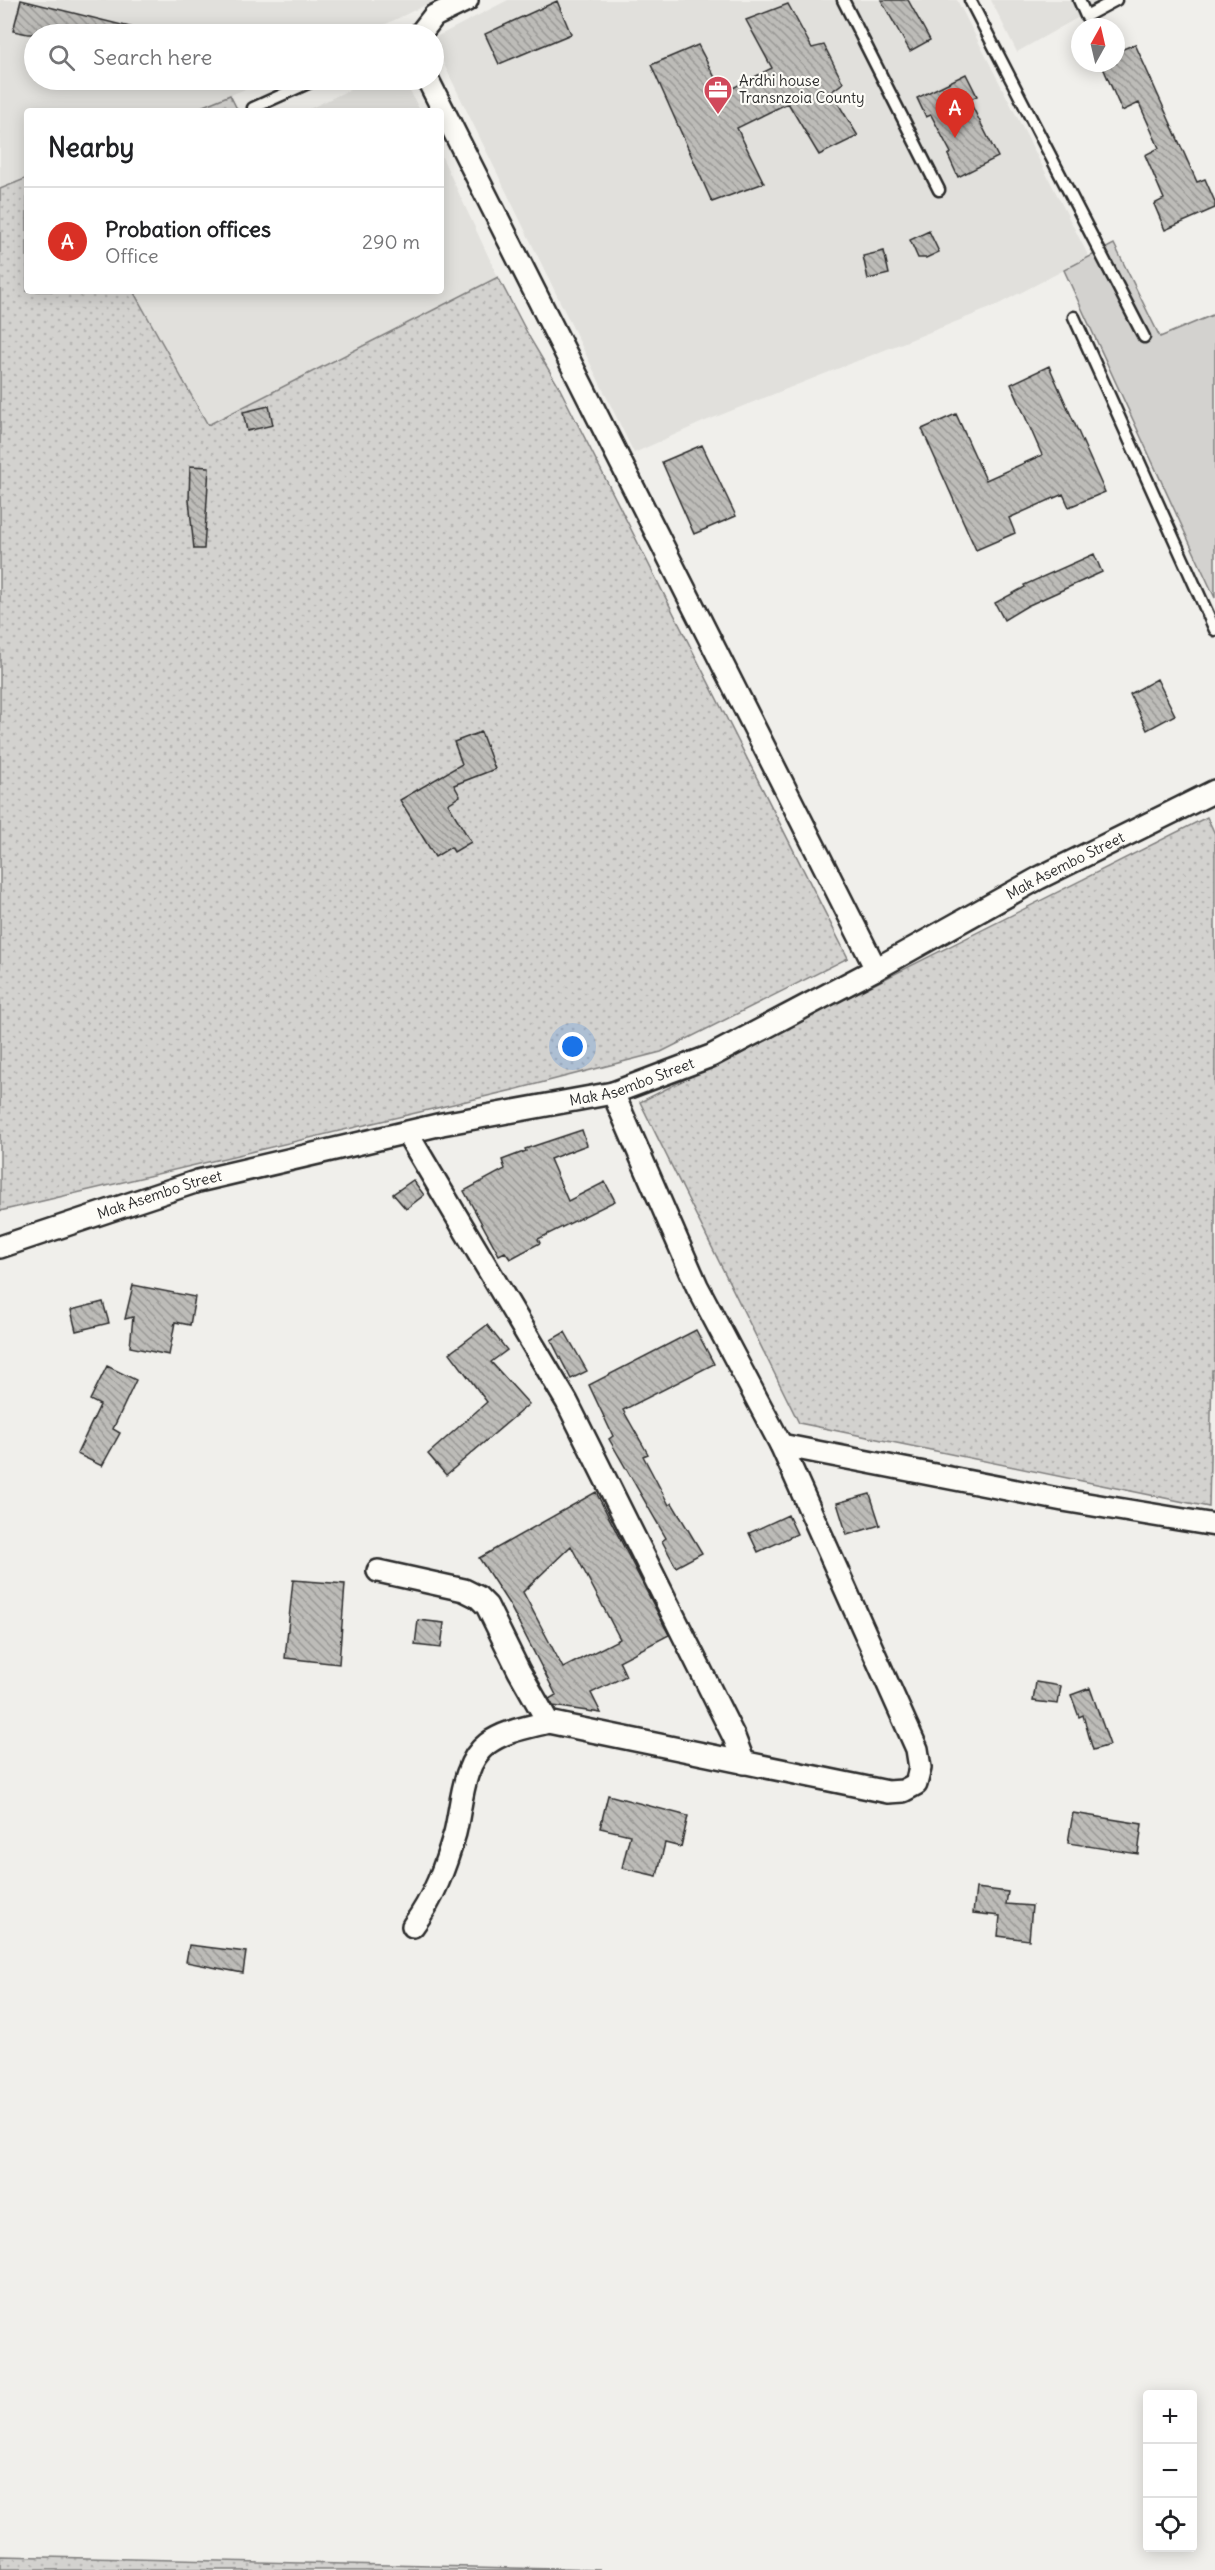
<!DOCTYPE html>
<meta charset="utf-8">
<style>
body{margin:0;font-family:Delius,sans-serif;background:#f2f2f2;color:#202124}
.controls{position:absolute;right:18px;bottom:18px;display:grid;overflow:hidden;border-radius:6px;box-shadow:0 3px 15px #0003}
.controls button{width:54px;height:54px;display:grid;place-items:center;padding:0;border:0;border-bottom:2px solid #e0e0e0;background:#fff;color:#202124;font:30px sans-serif}
.compass{position:absolute;left:1071px;top:18px;width:54px;height:54px;border-radius:50%;background:#fff;box-shadow:0 3px 15px #0003;rotate:8deg}
.you{position:absolute;left:573px;top:1047px;width:21px;height:21px;margin:-15px;border:4px solid #fff;border-radius:50%;background:#1a73e8;box-shadow:0 0 0 9px #1a73e833}
.badge{display:grid;place-items:center;width:39px;height:39px;border-radius:50%;background:#d93025;color:#fff;font-size:20px;font-weight:700}
.pin{position:absolute;translate:-50% -50px;filter:drop-shadow(0 2px 3px #0008)}
.pin::after{content:'';position:absolute;top:32px;width:21px;height:18px;background:inherit;clip-path:polygon(0 0,100% 0,50% 100%)}
.list{margin:0;padding:0;list-style:none}
h2{display:flex;justify-content:space-between;align-items:center;height:78px;margin:0;padding:0 24px;font-size:26px}
h2 small{font-size:20px;font-weight:400;color:#757577}
.list li{display:grid;grid-template-columns:39px 1fr auto;gap:18px;align-items:center;box-sizing:border-box;height:108px;padding:0 24px;border-top:2px solid #e0e0e0}
.list b{display:block;font-size:22px;white-space:nowrap}
.list p{margin:0;font-size:20px;white-space:nowrap;color:#757577}
.list em{font-size:20px;font-style:normal;color:#757577}
.icon{flex:none;width:33px;height:33px;fill:none;stroke:currentColor;stroke-width:2;stroke-linecap:round;stroke-linejoin:round}
.map{position:relative;flex:none;width:1215px;height:2570px;overflow:hidden}
.search{position:absolute;background:#fff;box-shadow:0 3px 15px #0003;left:24px;top:24px;width:420px;height:66px;display:flex;align-items:center;gap:15px;box-sizing:border-box;padding:0 21px;border-radius:33px;color:#757577;font-size:22px}
.panel{position:absolute;background:#fff;box-shadow:0 3px 15px #0003;left:24px;top:108px;width:420px;height:186px;border-radius:6px}
.map>svg:first-child{display:block}
.built{fill:#e1e0dc}
.grass{fill:url(#grass-dots);stroke:#7f7e7d;stroke-width:1.5}
.green{fill:#d3d2cf;stroke:#7f7e7d;stroke-width:1.5}
.building{fill:url(#building-back-hatch);stroke:#2b2b2b;stroke-width:1.5;fill-rule:evenodd}
.lines{fill:none;stroke-linecap:round;stroke-linejoin:round}
.lane-casing{stroke:#2b2b2b;stroke-width:15}
.street-casing{stroke:#2b2b2b;stroke-width:26}
.lane{stroke:#fdfcf7;stroke-width:10}
.street{stroke:#fdfcf7;stroke-width:21}
.labels{text-anchor:middle;stroke-width:4.5;stroke-linejoin:round;paint-order:stroke}
.poi-label{font-size:15px;fill:#2b2b2b;stroke:#fdfcf7;text-anchor:start}
.street-label{font-size:15px;fill:#2b2b2b;stroke:#fdfcf7}
</style>
<div class="map">
<svg width="1215" height="2570" viewBox="0 0 1215 2570">
<defs>
<pattern id="grass-dots" width="8" height="8" patternUnits="userSpaceOnUse" patternTransform="scale(1.5)"><rect width="8" height="8" fill="#d3d2cf"/><path d="M2 2h.1M6 6h.1" fill="none" stroke="#b5b4b2" stroke-width="1.8" stroke-linecap="round"/></pattern>
<pattern id="building-back-hatch" width="6" height="6" patternUnits="userSpaceOnUse" patternTransform="scale(1.5)"><rect width="6" height="6" fill="#bdbcb8"/><path d="M-1 5l2 2M0 0l6 6M5-1l2 2" fill="none" stroke="#9a9996"/></pattern>
</defs>
<rect width="100%" height="100%" fill="#f0efeb"/>
<filter id="ink" filterUnits="userSpaceOnUse"><feTurbulence type="fractalNoise" baseFrequency=".0167" numOctaves="2"/><feDisplacementMap in="SourceGraphic" scale="12" xChannelSelector="R" yChannelSelector="G"/><feConvolveMatrix kernelMatrix="1 2 1 2 8 2 1 2 1" color-interpolation-filters="sRGB"/></filter>
<g filter="url(#ink)">
<path class="built" d="M0 0H436L365 34H34V80H268L191 111H27V178L0 189Z
M508 0H957L1089 257 993 307 703 422 634 453 434 44V38Z
M991 0H1109L1017 52Z
M370 80H405L420 111H305Z
M441 155 498 277 208 426 133 291H441Z"/>
<path class="grass" d="M230 95 238 111H191Z
M27 178V291H133L208 425 498 277 531 340 559 387 848 958 661 1052 513 1090 0 1211V189Z
M1207 817 1215 834V1370H1212L1209 1507 799 1423 640 1102Z
M0 2556 602 2570H0Z"/>
<path class="green" d="M1114 244 1160 337 1215 314V598L1064 270Z"/>
<path class="building" d="M21 0 134 28 133 34H28L13 31Z
M881 0H908L930 40 910 51Z
M557 1 571 34 499 64 485 34Z
M788 4 812 48 824 45 843 83 831 92 858 136 819 155 788 103 737 128 764 183 712 202 651 65 698 45 723 93 772 68 746 20Z
M1135 44 1197 182 1205 179 1215 202V208L1165 230 1154 204 1164 199 1145 155 1159 148 1139 103 1122 111 1101 63H1116V52Z
M966 74 977 96 969 100 998 157 958 177 948 155 951 153 931 115 926 117 917 98Z
M929 231 939 252 926 258H918L910 240Z
M884 251 889 274 868 279 863 256Z
M1049 366 1105 492 1069 507 1063 494 1009 518 1015 533 976 550 922 429 956 414 986 480 1042 455 1011 384Z
M269 406 273 425 247 431 243 412Z
M702 445 736 516 694 534 662 462Z
M190 466 209 467 204 549H194L189 500Z
M1094 554 1102 572 1027 606 1004 620 995 603 1025 587 1024 585Z
M1157 679 1175 715 1147 730 1130 694Z
M481 732 495 769 454 785 460 796 448 804 471 842 454 852 451 847 435 857 400 800 462 764 454 742Z
M582 1130 587 1145 550 1159 568 1201 605 1182 615 1201 538 1239 540 1243 510 1259 505 1252 499 1255 464 1191 505 1169 502 1160 526 1151 525 1149Z
M413 1180 424 1195 406 1209 393 1194Z
M133 1285 195 1297 190 1325 175 1322 169 1355 130 1347 133 1317 125 1319Z
M103 1302 109 1323 76 1331 71 1310Z
M487 1325 507 1350 491 1362 529 1404 446 1475 428 1454 487 1402 450 1353Z
M696 1330 714 1364 623 1410 648 1454 643 1456 669 1505 672 1503 702 1553 676 1567 662 1541 666 1538 609 1439 613 1436 589 1385Z
M565 1332 587 1371 571 1379 551 1340Z
M107 1366 136 1380 113 1429 120 1433 102 1466 77 1454 100 1405 90 1400Z
M596 1492 669 1635 619 1661 626 1676 591 1693 601 1713 553 1706 549 1699 556 1695 509 1604 479 1558ZM571 1546 620 1639 563 1668 523 1592Z
M870 1494 880 1525 847 1535 837 1503Z
M788 1515 797 1534 758 1552 749 1533Z
M293 1580 345 1584 339 1664 285 1658Z
M418 1620 444 1623 441 1648 415 1645Z
M1036 1682 1061 1686 1058 1704 1033 1701Z
M1090 1688 1110 1745 1093 1750 1083 1715 1079 1717 1071 1695Z
M608 1795 688 1816 681 1847 665 1843 657 1876 622 1868 630 1835 600 1828Z
M1073 1813 1142 1824 1138 1854 1068 1843Z
M976 1888 1008 1892 1006 1904 1032 1906 1029 1940 998 1936 1000 1916 973 1913Z
M189 1945 246 1952 243 1973 186 1962Z"/>
<g class="lines">
<g class="lane-casing">
<path id="lane" d="M843 0 939 190
M970 0 1144 337
M1079 0 1086 16 1116 0
M253 108 315 80
M1074 317 1215 630"/>
</g>
<g class="street-casing">
<g id="street">
<path d="M420 34 434 16 467 0"/>
<path d="M428 80 876 969"/>
<path d="M407 1133 567 1402 734 1737 744 1763"/>
<path id="s1" d="M0 1247 198 1181 442 1124 613 1093 711 1056 876 969 1039 878 1215 791"/>
<path d="M781 1445 1063 1500 1215 1525"/>
<path d="M378 1571 464 1590 478 1597 487 1606 519 1671 548 1722 888 1792 903 1791 916 1784 920 1768 917 1749 781 1445 697 1286 613 1093"/>
<path d="M413 1926C434 1898 445 1867 455 1833 462 1805 462 1763 487 1744 504 1731 529 1727 548 1722"/>
</g>
</g>
<use href="#lane" class="lane"/>
<use href="#street" class="street"/>
</g>
</g>
<defs>
<g id="office-pin" transform="scale(1.5)"><path d="M0 17L-7.5 6A9.5 9.5 0 1 1 7.5 6Z" fill="#d1495b" stroke="#fdfcf7"/><path d="M-6-3h4V-5.5h4V-3h4V5H-6ZM-1-4.5V-3h2v-1.5ZM-6 0V1H6V0Z" fill="#fff"/></g>
</defs>
<g fill-rule="evenodd">
<use href="#office-pin" x="718" y="90"/>
</g>
<g class="labels">
<g class="poi-label">
<text x="739" y="86">Ardhi house<tspan x="739" dy="17">Transnzoia County</tspan></text>
</g>
<g class="street-label">
<text dy="5" stroke="none"><textPath href="#s1" startOffset="1140">Mak Asembo Street</textPath></text>
<text dy="5" stroke="none"><textPath href="#s1" startOffset="654">Mak Asembo Street</textPath></text>
<text dy="5" stroke="none"><textPath href="#s1" startOffset="168">Mak Asembo Street</textPath></text>
</g>
</g>
</svg>
<div class="controls">
<button>+</button>
<button>−</button>
<button><svg class="icon" aria-label="locate" viewBox="0 0 24 24"><circle cx="12" cy="12" r="6"/><path d="M12 2v4M12 18v4M2 12h4M18 12h4"/></svg></button>
</div>
<svg class="compass" viewBox="-18 -18 36 36"><path d="M0-13l5 13h-10z" fill="#e53935"/><path d="M0 13l5-13h-10z" fill="#757577"/></svg>
<div class="you"></div>
<div class="pin badge" style="left:955px;top:138px">A</div>
<div class="search"><svg class="icon" aria-label="search" viewBox="0 0 24 24"><circle cx="10" cy="10" r="6"/><path d="M15 15l6 6"/></svg>Search here</div>
<section class="panel">
<h2>Nearby<small></small></h2>
<ul class="list">
<li><span class="badge">A</span><div><b>Probation offices</b><p>Office</p></div><em>290 m</em></li>
</ul>
</section>
</div>
